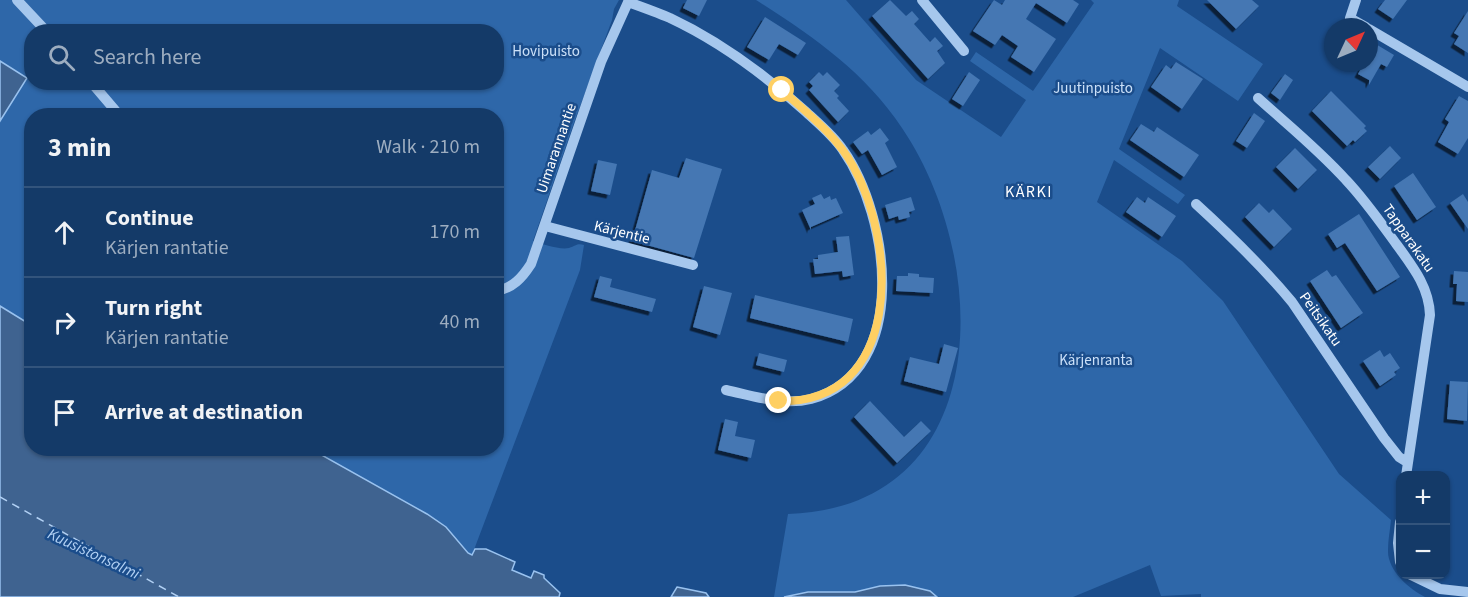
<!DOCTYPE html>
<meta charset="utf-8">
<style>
body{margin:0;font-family:"Source Sans 3",sans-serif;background:#1d416e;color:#f1f3f6}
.controls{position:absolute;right:18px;bottom:18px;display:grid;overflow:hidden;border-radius:12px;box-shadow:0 2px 4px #0004}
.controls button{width:54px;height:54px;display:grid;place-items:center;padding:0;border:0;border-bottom:2px solid #33547c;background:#143a68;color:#f1f3f6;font:30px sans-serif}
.compass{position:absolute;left:1324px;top:18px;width:54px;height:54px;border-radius:50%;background:#143a68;box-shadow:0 2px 4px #0004;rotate:46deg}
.stop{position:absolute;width:18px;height:18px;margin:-14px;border:4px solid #fecf63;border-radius:50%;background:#fff}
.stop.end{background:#fecf63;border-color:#fff;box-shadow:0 2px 6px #0008}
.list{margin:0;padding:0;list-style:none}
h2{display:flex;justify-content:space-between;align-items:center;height:78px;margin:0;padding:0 24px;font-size:26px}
h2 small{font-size:20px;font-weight:400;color:#9dadc0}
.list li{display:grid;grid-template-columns:39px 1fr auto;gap:18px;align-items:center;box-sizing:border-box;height:90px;padding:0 24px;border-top:2px solid #33547c}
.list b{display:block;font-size:22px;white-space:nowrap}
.list p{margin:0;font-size:20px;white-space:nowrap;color:#9dadc0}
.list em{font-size:20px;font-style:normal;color:#9dadc0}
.icon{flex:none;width:33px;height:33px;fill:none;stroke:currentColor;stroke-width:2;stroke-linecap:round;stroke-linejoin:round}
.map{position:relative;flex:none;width:1468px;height:597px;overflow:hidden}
.search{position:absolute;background:#143a68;box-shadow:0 2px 4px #0004;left:24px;top:24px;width:480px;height:66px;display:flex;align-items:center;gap:15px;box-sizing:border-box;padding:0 21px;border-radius:24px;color:#9dadc0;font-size:22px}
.panel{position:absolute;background:#143a68;box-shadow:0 2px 4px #0004;left:24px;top:108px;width:480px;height:348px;border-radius:24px}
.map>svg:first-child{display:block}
.green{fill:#2e67a9;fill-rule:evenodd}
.water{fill:#3f6390;stroke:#99c2ef;stroke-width:1.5}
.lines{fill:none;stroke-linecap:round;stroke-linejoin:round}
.ferry{stroke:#b2d1f4;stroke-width:1.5;stroke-dasharray:8 6;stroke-linecap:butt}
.building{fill:#4477b3;filter:url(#shadow)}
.minor{stroke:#a6c7ed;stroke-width:10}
.route{stroke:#fecf63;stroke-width:8}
.labels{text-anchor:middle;stroke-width:5;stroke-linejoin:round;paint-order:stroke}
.park-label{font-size:15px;fill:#cce1f9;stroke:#1b4d8b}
.street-label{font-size:15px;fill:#fff;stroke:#1b4d8b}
.neighbourhood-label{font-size:16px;letter-spacing:1.5px;fill:#fff;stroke:#1b4d8b}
.water-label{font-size:16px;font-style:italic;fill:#b2d1f4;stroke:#1b4d8b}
</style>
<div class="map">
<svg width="1468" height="597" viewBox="0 0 1468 597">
<defs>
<filter id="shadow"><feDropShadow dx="-3.5" dy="3.5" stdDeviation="0" flood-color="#0009"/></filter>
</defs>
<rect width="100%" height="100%" fill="#1b4d8b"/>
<path class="green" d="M0 0H619L614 9 612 20 575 120 533 241C543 244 559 250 569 248 576 246 577 243 584 245L580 270 472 555 467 553 446 527 427 514 311 449 496 448V116H32L31 325 0 306V121L27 78 0 61ZM32 32H496V82H32Z
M756 0H846L916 80 1001 137 1026 100 970 61 976 52 1033 91 1094 3 1091 0H1179L1177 6 1263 64 1238 101 1160 48 1119 149 1185 195 1178 204 1114 160 1097 202 1182 261 1223 301 1339 474 1391 520C1390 530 1388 540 1388 550 1387 570 1409 589 1425 597H1201V594L1161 596 1150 565 1073 597H774L788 514C997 507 991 259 902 128 864 71 812 36 756 0Z"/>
<path class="water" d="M0 61 27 78 0 121Z
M0 306 31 325 32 448 311 449 427 514 446 527 468 553 472 555 475 549H486L515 562 512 570 531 578 534 571 544 575V578L560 593 559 597H0Z
M905 585 930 591 937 597H784L808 592H855L880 586Z
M677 587 706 593 709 597H671Z"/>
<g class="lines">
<path class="ferry" d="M0 497 179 597"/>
</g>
<path class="building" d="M687 0H707L699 16 683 8Z
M890 0 906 16 912 11 919 19 914 24 930 42 935 37 943 46 937 51 945 63 928 79 872 16Z
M994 0 1002 5 1005 0H1073L1079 4 1067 23 1036 3 1026 19 1056 39 1034 72 1011 57 1018 46 1002 35 995 45 973 31Z
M1207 0H1252L1259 6 1236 29Z
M1385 0H1407L1393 19 1378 9Z
M1468 11V53L1454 44 1459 36 1454 33Z
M765 17 806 43 798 55 779 44 769 60 747 47Z
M1369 40 1394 55 1387 67 1381 64 1369 85V80L1358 74 1364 63H1369Z
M1176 62 1203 79 1182 109 1151 87 1166 65 1171 69Z
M819 72 823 76 827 72 840 85 834 91 839 96 837 98 849 111 838 122 809 90 813 86 809 82Z
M969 72 980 80 963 106 952 99Z
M1285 74 1293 80 1280 100 1271 93Z
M1331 91 1366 126 1364 128 1367 131 1355 142 1353 140 1347 146 1312 111Z
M1459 96 1468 101V138L1458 154 1438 142 1449 122 1445 119Z
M1254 113 1265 121 1247 148 1236 141Z
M1141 124 1154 132 1157 127 1199 155 1184 177 1130 140Z
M880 128 889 140 885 143 897 167 882 175 868 150 862 154 853 142 868 131 871 135Z
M1390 146 1401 158 1380 179 1368 167Z
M1295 148 1317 170 1298 189 1276 167Z
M686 158 722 169 694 258 632 241 652 170 679 178Z
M598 160 617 164 610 195 591 191Z
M1413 173 1436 207 1417 220 1394 186Z
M821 194 824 199 830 196 831 200 836 198 843 213 811 227V230L802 210 815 204 812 198Z
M1463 194 1468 202V229L1450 203Z
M911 197 915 210 909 212 910 217 899 220 898 216 889 219 885 205Z
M1137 197 1145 203 1148 197 1176 216 1162 237 1126 212Z
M1259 203 1269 213 1273 209 1292 229 1274 247 1245 217Z
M1359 214 1400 277 1377 291 1345 243 1337 248 1328 234Z
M849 236 854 275 843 277 842 271 815 274 813 259H818V255L838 252 836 237Z
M1327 270 1332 277 1336 275 1363 313 1341 328 1310 281Z
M1454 271 1468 272V302L1456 301 1457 284H1453Z
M908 273 919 274V277L934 278 933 293 896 291 897 276H908Z
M600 276 612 279 610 287 656 299 652 312 594 297Z
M704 286 732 293 720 335 693 327Z
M755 295 853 319 848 342 750 318Z
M944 344 958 348 946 392 904 381 910 357 939 364Z
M1380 350 1384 357 1390 353 1400 368 1394 372 1396 375 1380 386 1363 361Z
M759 353 787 360 784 372 756 365Z
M1450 381 1468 382 1467 421 1447 419Z
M870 401 904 437 921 421 931 431 897 463 854 417Z
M725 419 738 422 735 436 755 440 751 458 718 450Z"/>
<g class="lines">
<path class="minor" d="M17 0 47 32
M922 0 964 51
M1356 0 1350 18 1366 27
M628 2C642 7 656 12 670 18 719 41 765 75 805 111 818 123 833 135 843 150 889 215 912 371 811 399 783 406 754 396 726 390
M1369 29 1468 87
M91 82 120 116
M1258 98C1288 125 1319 150 1346 180 1365 200 1381 223 1397 245 1413 267 1429 287 1430 315L1406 476
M1196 204C1230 235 1262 266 1292 302L1384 438 1399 457 1407 462
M545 226 693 265
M496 291C513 288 522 278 531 264L601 62 629 0
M1400 522 1398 543 1400 562
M1409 574 1440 589 1468 592"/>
</g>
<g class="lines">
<path class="route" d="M779 401C903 404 897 244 853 166 836 135 808 114 782 90"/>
</g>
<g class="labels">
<g class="park-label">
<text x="546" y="56">Hovipuisto</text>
<text x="1093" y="93">Juutinpuisto</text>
<text x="1096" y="365">Kärjenranta</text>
</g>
<g class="street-label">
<text transform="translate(556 148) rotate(-71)" y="5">Uimarannantie</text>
<text transform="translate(622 232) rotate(14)" y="5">Kärjentie</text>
<text transform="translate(1409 238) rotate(55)" y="5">Tapparakatu</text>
<text transform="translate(1321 319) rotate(55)" y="5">Peitsikatu</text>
</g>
<g class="neighbourhood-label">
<text x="1029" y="197">KÄRKI</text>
</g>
<g class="water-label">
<text transform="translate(94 553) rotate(25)" y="6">Kuusistonsalmi</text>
</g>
</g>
</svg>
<div class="controls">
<button>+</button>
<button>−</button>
</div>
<svg class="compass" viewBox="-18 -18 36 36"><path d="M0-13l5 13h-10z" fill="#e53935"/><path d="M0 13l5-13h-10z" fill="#9dadc0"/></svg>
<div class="stop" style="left:782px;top:90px"></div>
<div class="stop end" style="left:779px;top:401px"></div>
<div class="search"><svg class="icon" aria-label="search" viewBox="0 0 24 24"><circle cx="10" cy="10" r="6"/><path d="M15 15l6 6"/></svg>Search here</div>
<section class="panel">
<h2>3 min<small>Walk · 210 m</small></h2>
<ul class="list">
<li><svg class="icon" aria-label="ahead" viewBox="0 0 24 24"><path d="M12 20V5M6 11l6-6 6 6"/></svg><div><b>Continue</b><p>Kärjen rantatie</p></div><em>170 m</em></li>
<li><svg class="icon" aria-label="right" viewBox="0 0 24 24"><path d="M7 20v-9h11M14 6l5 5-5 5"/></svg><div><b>Turn right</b><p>Kärjen rantatie</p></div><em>40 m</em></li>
<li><svg class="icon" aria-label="arrive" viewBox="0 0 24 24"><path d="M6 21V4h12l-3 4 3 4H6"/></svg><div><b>Arrive at destination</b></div></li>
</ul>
</section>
</div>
